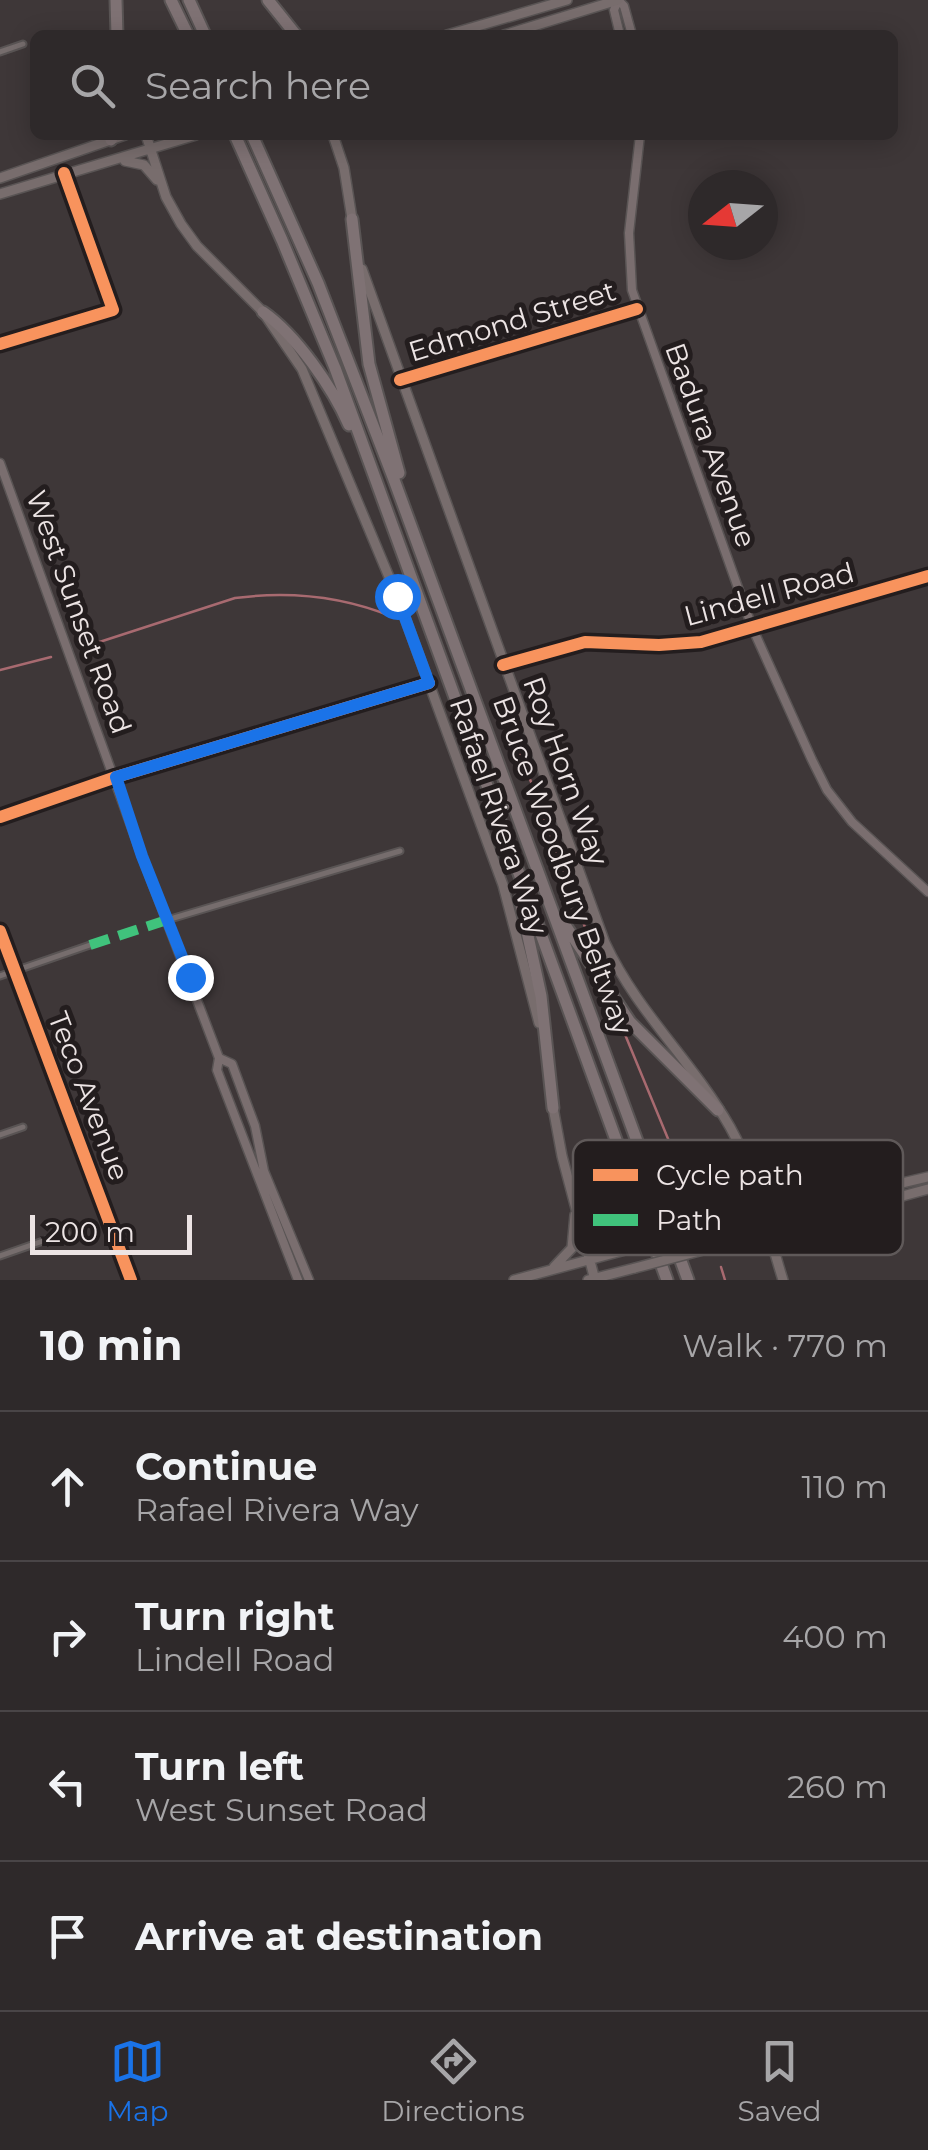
<!DOCTYPE html>
<meta charset="utf-8">
<style>
body{margin:0;font-family:Montserrat,sans-serif;background:#3a3536;color:#f1f3f6}
.compass{position:absolute;left:688px;top:170px;width:90px;height:90px;border-radius:50%;background:#2e292a;box-shadow:0 5px 25px #0003;rotate:253deg}
.scale{position:absolute;left:30px;bottom:25px;width:162px;box-sizing:border-box;padding-left:10px;border:5px solid #ece4e4;border-top:0;font-size:28px;line-height:35px;white-space:nowrap;color:#ece4e4;-webkit-text-stroke:8px #231d1e;paint-order:stroke}
.stop{position:absolute;width:30px;height:30px;margin:-22px;border:8px solid #1a73e8;border-radius:50%;background:#fff}
.stop.end{background:#1a73e8;border-color:#fff;box-shadow:0 2px 10px #0008}
.list{margin:0;padding:0;list-style:none}
h2{display:flex;justify-content:space-between;align-items:center;height:130px;margin:0;padding:0 40px;font-size:42px}
h2 small{font-size:32px;font-weight:400;color:#a7a6a8}
.list li{display:grid;grid-template-columns:65px 1fr auto;gap:30px;align-items:center;box-sizing:border-box;height:150px;padding:0 40px;border-top:2px solid #494547}
.list b{display:block;font-size:38px;white-space:nowrap}
.list p{margin:0;font-size:32px;white-space:nowrap;color:#a7a6a8}
.list em{font-size:32px;font-style:normal;color:#a7a6a8}
.icon{flex:none;width:55px;height:55px;fill:none;stroke:currentColor;stroke-width:2;stroke-linecap:round;stroke-linejoin:round}
.map{position:relative;flex:none;width:928px;height:1280px;overflow:hidden}
.search{position:absolute;background:#2e292a;box-shadow:0 5px 25px #0003;left:30px;right:30px;top:30px;height:110px;display:flex;align-items:center;gap:25px;box-sizing:border-box;padding:0 35px;border-radius:15px;color:#a7a6a8;font-size:38px}
.sheet{height:730px;background:#2e292a}
nav{display:flex;justify-content:space-around;align-items:center;box-sizing:border-box;height:140px;border-top:2px solid #494547;background:#2e292a;font-size:28px;color:#a7a6a8}
nav a{display:grid;justify-items:center;gap:5px}
nav .on{color:#1a73e8}
.map>svg:first-child{display:block}
.lines{fill:none;stroke-linecap:round;stroke-linejoin:round}
.stream{stroke:#a86a70;stroke-width:2.5}
.minor-casing{stroke:#595454;stroke-width:9}
.tertiary-casing{stroke:#595454;stroke-width:11}
.secondary-casing{stroke:#595454;stroke-width:11}
.primary-casing{stroke:#595454;stroke-width:12}
.motorway-casing{stroke:#595454;stroke-width:15}
.minor{stroke:#766d6d;stroke-width:5}
.tertiary{stroke:#766d6d;stroke-width:8}
.secondary{stroke:#7a6e6f;stroke-width:8}
.primary{stroke:#786d6d;stroke-width:9}
.motorway{stroke:#7f7274;stroke-width:11}
.primary-bridge-casing{stroke:#595454;stroke-width:12;stroke-linecap:butt}
.primary-bridge{stroke:#786d6d;stroke-width:9}
.quiet{stroke:#40c37c;stroke-width:10;stroke-dasharray:20 10;stroke-linecap:butt}
.cycleway-casing{stroke:#231d1e;stroke-width:19}
.cycleway{stroke:#f8935d;stroke-width:12}
.route{stroke:#1a73e8;stroke-width:12}
.labels{text-anchor:middle;stroke-width:10;stroke-linejoin:round;paint-order:stroke}
.street-label{font-size:28px;fill:#ece4e4;stroke:#231d1e}
.key{fill:#231d1e;stroke:#5f5959;stroke-width:2.5}
.key-label{font-size:28px;fill:#ece4e4}
</style>
<div class="map">
<svg width="928" height="1280" viewBox="0 0 928 1280">
<rect width="100%" height="100%" fill="#3e3738"/>
<g class="lines">
<path class="stream" d="M81 648 235 598C289 591 342 596 393 617
M0 670 51 657
M497 707 521 755 592 946
M624 1032 697 1209
M721 1267 725 1280"/>
<g class="minor-casing">
<path id="minor" d="M0 52 23 44
M0 344 113 310 65 176
M167 920 400 851
M0 931 131 1280
M0 976 90 945
M0 1135 23 1127
M0 1256 66 1233"/>
</g>
<g class="tertiary-casing">
<path id="tertiary" d="M400 380 637 309
M503 665 585 642 659 645 701 642 928 576
M0 817 116 777 429 683"/>
</g>
<g class="secondary-casing">
<path id="secondary" d="M618 0 624 6 632 35
M618 0 614 10 620 35
M640 135 629 233 632 290 752 627 812 760 827 790 852 822 928 892
M0 463 142 856 219 1058 217 1070 298 1280
M219 1058 232 1064 255 1126 264 1171 309 1280"/>
</g>
<g class="primary-casing">
<path id="primary" d="M447 35 567 0
M504 35 618 0
M146 135 166 197 181 224 197 246 263 312 302 369 397 596 503 885 539 1023
M333 135 344 168 353 225
M125 161 144 165 157 180
M0 178 125 135
M0 194 196 135
M362 269 605 943C637 1012 693 1062 730 1127 756 1173 767 1230 783 1280
M552 1102 562 1156 595 1280
M755 1187 771 1201 794 1203
M701 1230 928 1177
M707 1249 928 1189
M554 1267 572 1248 575 1215
M514 1280 629 1249
M588 1280 635 1268"/>
</g>
<g class="motorway-casing">
<path id="motorway" d="M116 0 117 35
M171 0 188 35
M189 0 205 35
M268 0 296 35
M235 135 282 240 335 368 667 1280
M252 135 318 283 393 477 688 1280
M111 140 114 135
M352 219 369 364 399 473
M263 312C296 335 333 388 349 425
M520 899 541 996 553 1108
M565 925 630 1022 718 1110"/>
</g>
<use href="#minor" class="minor"/>
<use href="#tertiary" class="tertiary"/>
<use href="#secondary" class="secondary"/>
<use href="#primary" class="primary"/>
<use href="#motorway" class="motorway"/>
<g class="primary-bridge-casing">
<path id="primary-bridge" d="M629 1249 701 1230
M635 1268 707 1249"/>
</g>
<use href="#primary-bridge" class="primary-bridge"/>
<path class="quiet" d="M90 945 167 920"/>
<g class="cycleway-casing">
<path id="cycleway" d="M0 344 113 310 64 173
M400 380 637 309
M503 665 585 642 659 645 701 642 928 576
M0 817 116 777 429 683
M0 931 131 1280"/>
</g>
<use href="#cycleway" class="cycleway"/>
</g>
<g class="lines">
<path class="route" d="M190 977 142 856 116 777 429 683 397 596"/>
</g>
<g class="labels">
<g class="street-label">
<text transform="translate(512 321) rotate(-17)" y="10">Edmond Street</text>
<text transform="translate(711 445) rotate(70)" y="10">Badura Avenue</text>
<text transform="translate(769 594) rotate(-15)" y="10">Lindell Road</text>
<text transform="translate(79 612) rotate(70)" y="10">West Sunset Road</text>
<text transform="translate(566 771) rotate(70)" y="10">Roy Horn Way</text>
<text transform="translate(499 816) rotate(71)" y="10">Rafael Rivera Way</text>
<text transform="translate(563 865) rotate(70)" y="10">Bruce Woodbury Beltway</text>
<text transform="translate(89 1096) rotate(69)" y="10">Teco Avenue</text>
</g>
</g>
<rect x="573" y="1140" width="330" height="115" rx="15" class="key"/>
<rect x="593" y="1169" width="45" height="12" fill="#f8935d"/>
<rect x="593" y="1214" width="45" height="12" fill="#40c37c"/>
<g class="key-label">
<text x="656" y="1185">Cycle path</text>
<text x="656" y="1230">Path</text>
</g>
</svg>
<svg class="compass" viewBox="-18 -18 36 36"><path d="M0-13l5 13h-10z" fill="#e53935"/><path d="M0 13l5-13h-10z" fill="#a7a6a8"/></svg>
<div class="scale">200 m</div>
<div class="stop" style="left:397px;top:596px"></div>
<div class="stop end" style="left:190px;top:977px"></div>
<div class="search"><svg class="icon" aria-label="search" viewBox="0 0 24 24"><circle cx="10" cy="10" r="6"/><path d="M15 15l6 6"/></svg>Search here</div>
</div>
<section class="sheet">
<h2>10 min<small>Walk · 770 m</small></h2>
<ul class="list">
<li><svg class="icon" aria-label="ahead" viewBox="0 0 24 24"><path d="M12 20V5M6 11l6-6 6 6"/></svg><div><b>Continue</b><p>Rafael Rivera Way</p></div><em>110 m</em></li>
<li><svg class="icon" aria-label="right" viewBox="0 0 24 24"><path d="M7 20v-9h11M14 6l5 5-5 5"/></svg><div><b>Turn right</b><p>Lindell Road</p></div><em>400 m</em></li>
<li><svg class="icon" aria-label="left" viewBox="0 0 24 24"><path d="M17 20v-9H6M10 6l-5 5 5 5"/></svg><div><b>Turn left</b><p>West Sunset Road</p></div><em>260 m</em></li>
<li><svg class="icon" aria-label="arrive" viewBox="0 0 24 24"><path d="M6 21V4h12l-3 4 3 4H6"/></svg><div><b>Arrive at destination</b></div></li>
</ul>
</section>
<nav>
<a class="on"><svg class="icon" aria-label="map" viewBox="0 0 24 24"><path d="M3 6l6-2 6 2 6-2v14l-6 2-6-2-6 2zM9 4v14M15 6v14"/></svg>Map</a>
<a><svg class="icon" aria-label="directions" viewBox="0 0 24 24"><path d="M12 3l9 9-9 9-9-9zM9 14v-3h6M13 9l2 2-2 2"/></svg>Directions</a>
<a><svg class="icon" aria-label="saved" viewBox="0 0 24 24"><path d="M7 4h10v16l-5-4-5 4z"/></svg>Saved</a>
</nav>
